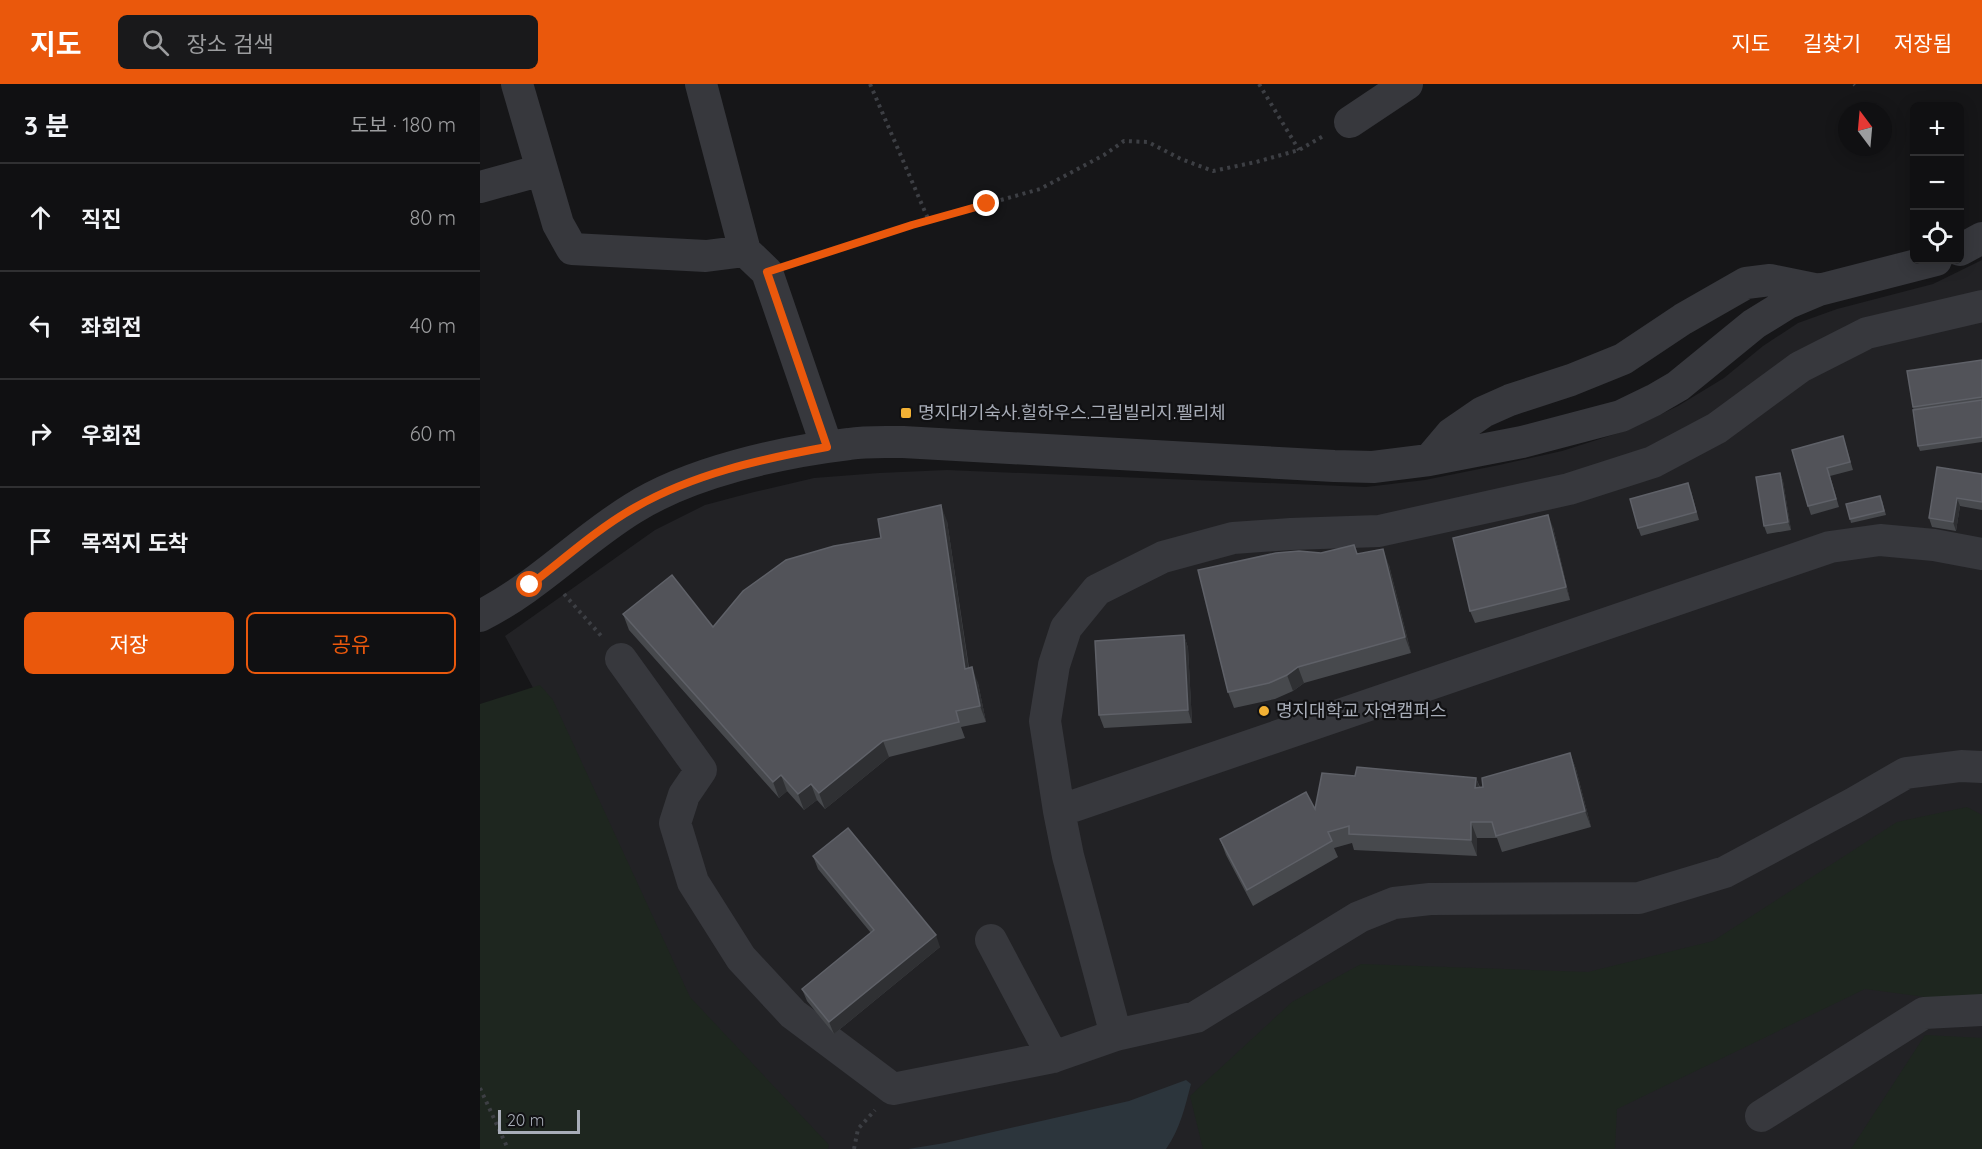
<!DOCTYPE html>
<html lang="ko">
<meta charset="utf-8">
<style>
body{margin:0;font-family:Quicksand,"Noto Sans KR",sans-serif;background:#19191b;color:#f1f3f6}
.controls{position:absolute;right:18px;top:18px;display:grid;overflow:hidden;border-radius:9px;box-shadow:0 3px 15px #0003}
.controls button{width:54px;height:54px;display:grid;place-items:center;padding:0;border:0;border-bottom:2px solid #303032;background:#101012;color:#f1f3f6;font:30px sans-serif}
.compass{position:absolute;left:1358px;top:18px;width:54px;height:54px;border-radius:50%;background:#101012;box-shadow:0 3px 15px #0003;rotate:344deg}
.scale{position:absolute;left:18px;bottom:15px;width:82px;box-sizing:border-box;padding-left:6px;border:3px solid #a8adb8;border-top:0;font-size:16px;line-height:21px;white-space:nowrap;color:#a8adb8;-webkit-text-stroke:4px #111113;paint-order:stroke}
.stop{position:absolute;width:18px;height:18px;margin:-14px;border:4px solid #ea580c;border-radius:50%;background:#fff}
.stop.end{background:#ea580c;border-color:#fff;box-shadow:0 2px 6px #0008}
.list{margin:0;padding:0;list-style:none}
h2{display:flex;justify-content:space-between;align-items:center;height:78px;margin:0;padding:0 24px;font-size:26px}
h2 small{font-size:20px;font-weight:400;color:#9c9d9f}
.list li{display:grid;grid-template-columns:39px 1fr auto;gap:18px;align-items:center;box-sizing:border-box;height:108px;padding:0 24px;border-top:2px solid #303032}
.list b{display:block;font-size:22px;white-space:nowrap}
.list em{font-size:20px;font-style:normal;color:#9c9d9f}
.actions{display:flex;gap:12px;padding:18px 24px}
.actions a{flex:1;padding:14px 0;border:2px solid #ea580c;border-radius:9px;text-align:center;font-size:21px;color:#ea580c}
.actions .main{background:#ea580c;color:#fff}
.icon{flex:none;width:33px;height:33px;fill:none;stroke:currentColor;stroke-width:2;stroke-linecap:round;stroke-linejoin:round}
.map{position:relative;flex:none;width:1502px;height:1065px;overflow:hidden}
header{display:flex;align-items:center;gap:36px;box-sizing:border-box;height:84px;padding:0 30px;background:#ea580c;color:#fff}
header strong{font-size:28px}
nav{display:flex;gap:33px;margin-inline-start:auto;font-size:21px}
.search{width:420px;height:54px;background:#19191b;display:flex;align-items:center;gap:15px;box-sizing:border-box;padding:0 21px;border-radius:9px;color:#9c9d9f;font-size:22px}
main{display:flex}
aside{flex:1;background:#101012}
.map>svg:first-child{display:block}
.built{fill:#222225}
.green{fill:#1e261f}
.water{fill:#2c353c}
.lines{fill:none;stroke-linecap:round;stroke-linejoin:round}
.path{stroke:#3d3f44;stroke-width:4;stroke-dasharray:3 4.5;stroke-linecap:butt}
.minor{stroke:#37383d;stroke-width:32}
.wall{fill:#47494d}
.shaded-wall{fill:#2f3033}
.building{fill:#525359;stroke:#5f6168;stroke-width:1.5}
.route{stroke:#ea580c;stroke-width:8}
.poi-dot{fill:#f2b134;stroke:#111113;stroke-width:2}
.labels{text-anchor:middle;stroke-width:4.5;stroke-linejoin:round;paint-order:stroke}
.poi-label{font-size:18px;fill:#a8adb8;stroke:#111113;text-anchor:start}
</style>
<header>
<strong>지도</strong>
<div class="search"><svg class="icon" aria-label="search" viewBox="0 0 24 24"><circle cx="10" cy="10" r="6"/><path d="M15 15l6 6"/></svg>장소 검색</div>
<nav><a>지도</a><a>길찾기</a><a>저장됨</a></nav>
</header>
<main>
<aside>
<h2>3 분<small>도보 · 180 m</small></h2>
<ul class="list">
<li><svg class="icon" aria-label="ahead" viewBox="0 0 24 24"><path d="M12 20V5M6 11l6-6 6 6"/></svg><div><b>직진</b></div><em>80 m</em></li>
<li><svg class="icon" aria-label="left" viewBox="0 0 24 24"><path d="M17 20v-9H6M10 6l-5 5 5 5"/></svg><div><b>좌회전</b></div><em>40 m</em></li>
<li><svg class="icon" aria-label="right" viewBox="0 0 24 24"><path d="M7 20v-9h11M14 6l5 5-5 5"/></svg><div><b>우회전</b></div><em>60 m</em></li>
<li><svg class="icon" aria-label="arrive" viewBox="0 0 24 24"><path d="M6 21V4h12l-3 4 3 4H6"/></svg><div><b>목적지 도착</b></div></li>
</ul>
<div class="actions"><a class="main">저장</a><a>공유</a></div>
</aside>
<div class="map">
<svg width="1502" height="1065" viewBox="0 0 1502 1065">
<rect width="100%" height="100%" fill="#161618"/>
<path class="built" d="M1502 176V1065H59L106 702 25 552 175 446 225 421 274 408 334 394 399 389 467 386 886 403 945 396 1019 381 1082 367 1148 346 1198 322 1244 294 1283 262 1318 239 1357 225 1453 200Z"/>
<path class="green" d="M60 601 73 616 210 913 349 1061 348 1065H0V620Z
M1487 723 1502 731V916L1475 917 1385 905 1137 1025 1135 1065H723L710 1012 812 918 881 880 1108 888 1233 857 1417 738Z
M1445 951 1502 954V1065H1371Z"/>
<path class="water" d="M706 996 711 1000C705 1023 700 1045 686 1065H428L465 1059 649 1017Z"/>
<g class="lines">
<path class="path" d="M390 0 449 137
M779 0 819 66
M1374 0 1375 1
M313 180 432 141 560 105 624 71 644 57 668 58 701 75 733 87 776 78 819 66 845 51
M84 510 123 554
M0 1004 28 1065
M374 1065 378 1045 395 1026"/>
<path class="minor" d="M37 0 78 140 92 165 226 172 265 167 287 188 347 363
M221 0 265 167
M870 38 927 0
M0 103 62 86
M1480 166 1502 154
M949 376 971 350 1003 328 1030 316 1091 296 1143 275 1203 235 1266 199 1290 196 1339 206
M0 532C56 504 99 458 152 425 210 388 301 368 369 360 387 357 405 358 423 358L854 382 893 383 949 376 1042 358 1141 332 1174 316 1198 302 1274 240 1308 219 1339 206 1456 176
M141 575 221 686 204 711 195 739 213 798 261 874 313 930 413 1005 573 973 636 951 716 933 879 833 914 819 950 815 1159 814 1245 788 1374 719 1426 689 1481 682 1502 683
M579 727 1350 463 1400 456 1454 461 1502 470
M511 856 573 973
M636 951 588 772 579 727 565 637 574 581 586 544 617 506 683 473 753 454 811 450 899 447 1089 405 1173 378 1237 344 1320 283 1387 249 1502 222
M1281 1032 1444 929 1502 926"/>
</g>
<path class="wall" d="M1502 276V358L1440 367 1438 362 1433 323Z
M1363 352 1373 386 1350 392 1359 423 1331 431 1328 422Z
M1300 389 1303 397 1311 446 1287 450 1284 442Z
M1502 390V426L1480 422 1476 447 1452 443 1449 434Z
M1211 407 1219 436 1161 452 1158 444Z
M1402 416 1406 431 1371 439 1370 435Z
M467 437 489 584 498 599 506 638 481 643 485 654 409 673 345 725 337 716 324 726 307 707 299 714 149 546 143 530 233 543 401 454Z
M1073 443 1090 516 995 539 990 527Z
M841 469 878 470 909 481 931 569 824 599 813 607 795 615 754 624 748 608Z
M704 551 708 564 712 639 624 644 619 631Z
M1090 669 1096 685 1111 743 1022 768 1017 754H997V772L874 766 872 759 854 764 858 773 773 822 746 771 740 755 835 725 875 692 996 694 1000 703H1003Z
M333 772 460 863 354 950 327 917 322 905 391 849 338 785Z"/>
<path class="shaded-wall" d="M1300 389 1303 397 1311 446 1308 438Z
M1477 414 1480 422 1476 447 1473 438Z
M461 421 467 437 491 601 485 585Z
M1068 431 1073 443 1090 516 1086 503Z
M903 465 909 481 931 569 925 553Z
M704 551 708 564 712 639 708 626Z
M492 583 498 599 506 638 500 622Z
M818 583 824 599 813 607 807 591Z
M403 657 409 673 345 725 339 709Z
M1090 669 1096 685 1111 743 1105 727Z
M301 691 307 707 299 714 293 698Z
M996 694 1002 710 995 704Z
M331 700 337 716 324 726 318 710Z
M991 738 997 754V772L991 756Z
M456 851 460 863 354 950 349 938Z"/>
<path class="building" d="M1502 276V313L1433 323 1427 287Z
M1502 316V353L1438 362 1433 326Z
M1363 352 1370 378 1347 384 1356 415 1328 422 1312 366Z
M1457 383 1502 390V418L1477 414 1473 438 1449 434Z
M1300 389 1308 438 1284 442 1276 393Z
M1208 399 1216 428 1158 444 1150 415Z
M1400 412 1404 427 1370 435 1366 420Z
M461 421 485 585 492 583 500 622 476 627 479 638 403 657 339 709 331 700 318 710 301 691 293 698 143 530 192 491 233 543 263 507 306 476 354 462 401 454 398 435Z
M1068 431 1086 503 990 527 973 454Z
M874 461 877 470 903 465 925 553 818 583 807 591 789 599 748 608 718 486 796 469 819 467 841 469Z
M704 551 708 626 619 631 615 557Z
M1090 669 1105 727 1016 752 1012 738H991V756L869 750V742L848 748 852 757 767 806 740 755 826 708 835 725 842 689 875 692 877 683 996 694 995 704 1003 703 1002 694Z
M368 744 456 851 349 938 322 905 394 846 333 772Z"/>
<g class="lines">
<path class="route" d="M50 501C84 475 117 445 154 424 213 390 281 375 347 363L287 188 432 141 507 120"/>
</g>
<g class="poi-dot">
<rect x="420" y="323" width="12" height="12" rx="3"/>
<circle cx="784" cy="627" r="6"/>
</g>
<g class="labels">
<g class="poi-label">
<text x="438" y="335">명지대기숙사.힐하우스.그림빌리지.펠리체</text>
<text x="796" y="633">명지대학교 자연캠퍼스</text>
</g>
</g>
</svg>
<div class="controls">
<button>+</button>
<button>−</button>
<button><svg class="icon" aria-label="locate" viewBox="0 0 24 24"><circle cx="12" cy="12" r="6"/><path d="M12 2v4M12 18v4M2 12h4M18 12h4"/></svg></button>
</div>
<svg class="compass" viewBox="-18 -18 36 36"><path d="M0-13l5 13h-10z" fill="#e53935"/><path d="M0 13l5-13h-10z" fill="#9c9d9f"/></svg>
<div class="scale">20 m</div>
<div class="stop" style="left:50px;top:501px"></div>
<div class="stop end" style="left:507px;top:120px"></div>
</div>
</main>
